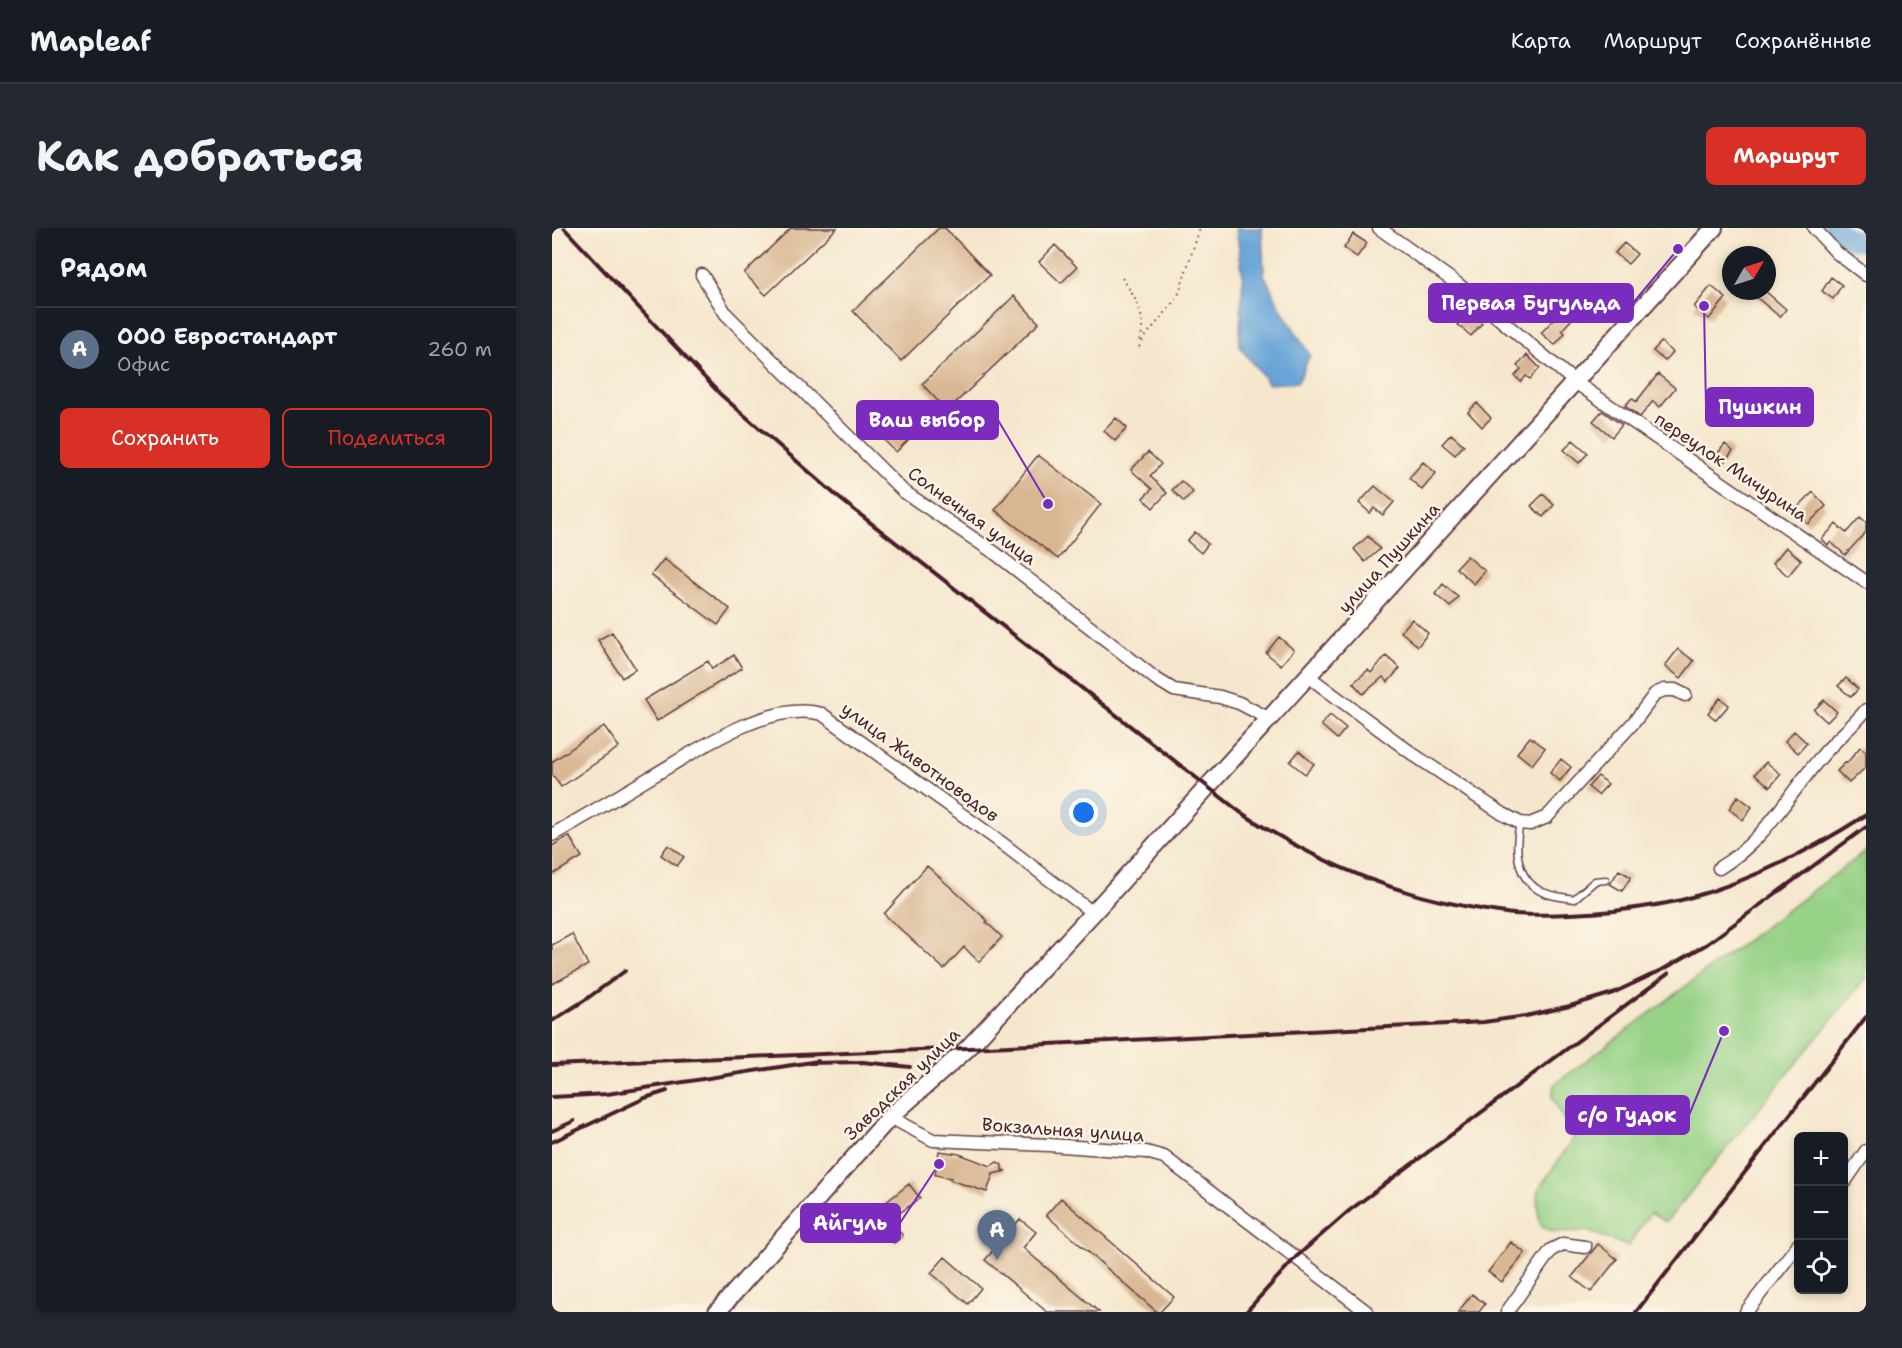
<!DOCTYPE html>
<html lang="ru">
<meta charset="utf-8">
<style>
body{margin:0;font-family:"Shantell Sans",sans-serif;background:#242831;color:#f1f3f6}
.controls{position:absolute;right:18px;bottom:18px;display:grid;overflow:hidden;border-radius:9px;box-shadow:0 3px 9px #0003}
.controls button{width:54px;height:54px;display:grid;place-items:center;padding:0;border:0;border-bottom:2px solid #363941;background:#171b24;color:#f1f3f6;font:30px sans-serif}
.compass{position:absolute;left:1170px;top:18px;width:54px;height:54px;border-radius:50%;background:#171b24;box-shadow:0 3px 9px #0003;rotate:51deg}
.you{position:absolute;left:532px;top:585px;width:21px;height:21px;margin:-15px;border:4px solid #fff;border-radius:50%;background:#1a73e8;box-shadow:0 0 0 9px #1a73e833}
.badge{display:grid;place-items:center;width:39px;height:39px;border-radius:50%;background:#d93025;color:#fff;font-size:20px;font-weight:700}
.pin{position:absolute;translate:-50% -50px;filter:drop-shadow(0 2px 3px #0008)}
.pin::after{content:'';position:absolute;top:32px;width:21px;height:18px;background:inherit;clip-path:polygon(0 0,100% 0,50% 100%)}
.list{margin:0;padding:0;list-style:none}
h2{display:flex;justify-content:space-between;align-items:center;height:78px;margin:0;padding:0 24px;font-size:26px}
h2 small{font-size:20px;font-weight:400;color:#9ea1a6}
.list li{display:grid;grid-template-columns:39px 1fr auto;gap:18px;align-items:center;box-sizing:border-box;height:84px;padding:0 24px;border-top:2px solid #363941}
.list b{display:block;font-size:22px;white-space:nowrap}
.list p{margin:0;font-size:20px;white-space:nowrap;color:#9ea1a6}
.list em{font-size:20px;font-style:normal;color:#9ea1a6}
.actions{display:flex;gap:12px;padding:18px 24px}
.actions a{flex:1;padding:14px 0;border:2px solid #d93025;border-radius:9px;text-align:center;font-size:21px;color:#d93025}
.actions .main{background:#d93025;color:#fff}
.icon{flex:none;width:33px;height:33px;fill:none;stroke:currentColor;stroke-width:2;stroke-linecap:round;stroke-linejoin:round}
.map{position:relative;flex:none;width:1314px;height:1084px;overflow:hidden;border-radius:9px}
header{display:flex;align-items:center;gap:36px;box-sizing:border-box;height:84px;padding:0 30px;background:#171b24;border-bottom:2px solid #363941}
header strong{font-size:28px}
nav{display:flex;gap:33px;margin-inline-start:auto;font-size:21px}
.intro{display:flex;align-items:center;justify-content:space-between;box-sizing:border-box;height:144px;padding:0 36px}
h1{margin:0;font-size:42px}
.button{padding:15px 27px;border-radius:9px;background:#d93025;color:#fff;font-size:21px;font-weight:700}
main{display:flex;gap:36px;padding:0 36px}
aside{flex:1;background:#171b24;border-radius:9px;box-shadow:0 3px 9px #0003}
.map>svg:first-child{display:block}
.green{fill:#97d287;stroke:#707859;stroke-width:1.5}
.water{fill:#67a4d8;stroke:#586282;stroke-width:1.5}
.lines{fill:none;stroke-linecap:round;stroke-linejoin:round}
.river{stroke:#67a4d8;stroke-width:21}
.building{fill:#d8b691}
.lane-casing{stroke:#643d43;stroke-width:9}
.street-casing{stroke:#643d43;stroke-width:15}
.secondary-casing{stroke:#643d43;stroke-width:20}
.path{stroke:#643d43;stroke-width:2;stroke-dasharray:1.5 4.5;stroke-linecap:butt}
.lane{stroke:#fff;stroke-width:6}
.street{stroke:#fff;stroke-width:12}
.secondary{stroke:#fff;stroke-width:16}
.rail{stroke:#4a1f2b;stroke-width:4}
.labels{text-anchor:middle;stroke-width:5;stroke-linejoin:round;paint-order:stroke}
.street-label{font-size:18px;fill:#4a1f2b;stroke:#fcf5e5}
.leader{fill:none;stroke:#7b2cbf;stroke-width:2}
.callout-dot{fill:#7b2cbf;stroke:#fcf5e5;stroke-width:2}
.callout{fill:#7b2cbf;stroke:#7b2cbf;stroke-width:2}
.callout-label{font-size:20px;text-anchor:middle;font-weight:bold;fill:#fff}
</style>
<header>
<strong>Mapleaf</strong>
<nav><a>Карта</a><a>Маршрут</a><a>Сохранённые</a></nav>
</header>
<div class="intro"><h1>Как добраться</h1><a class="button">Маршрут</a></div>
<main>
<aside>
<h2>Рядом<small></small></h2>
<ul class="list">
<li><span class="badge" style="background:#5c6f8a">A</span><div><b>ООО Евростандарт</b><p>Офис</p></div><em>260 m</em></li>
</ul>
<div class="actions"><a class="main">Сохранить</a><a>Поделиться</a></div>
</aside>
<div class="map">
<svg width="1314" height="1084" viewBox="0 0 1314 1084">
<rect width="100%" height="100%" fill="#fcf5e5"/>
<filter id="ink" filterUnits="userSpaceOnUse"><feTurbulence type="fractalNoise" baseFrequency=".0167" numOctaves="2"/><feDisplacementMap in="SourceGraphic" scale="12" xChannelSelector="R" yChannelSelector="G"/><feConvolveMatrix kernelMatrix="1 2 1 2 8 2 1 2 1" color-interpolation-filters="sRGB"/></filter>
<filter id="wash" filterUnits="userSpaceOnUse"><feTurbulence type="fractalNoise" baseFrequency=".008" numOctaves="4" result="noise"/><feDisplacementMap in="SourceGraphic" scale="24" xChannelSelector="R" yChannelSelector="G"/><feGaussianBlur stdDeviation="1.35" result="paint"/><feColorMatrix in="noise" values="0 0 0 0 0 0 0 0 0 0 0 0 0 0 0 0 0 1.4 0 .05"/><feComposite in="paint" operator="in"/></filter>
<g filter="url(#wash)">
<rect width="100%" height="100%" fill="#f5e7cd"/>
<path class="green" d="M1314 623V750L1114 994 1098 985 1076 1018 1035 1003 1001 1004 989 997 987 992 985 970 988 959 1022 910 1000 869 1002 857Z"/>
<path class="water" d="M684 0H710L712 46 728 79 758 127 746 154 717 156 687 118 691 49Z"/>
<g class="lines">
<path class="river" d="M1281 0 1295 10 1314 14"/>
</g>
<g id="blocks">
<path class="building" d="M239 0H285L214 67 192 45Z
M387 0H393L438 47 349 133 301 83Z
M801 6 815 15 805 29 792 20Z
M1072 15 1085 26 1076 36 1063 25Z
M503 17 525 39 509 55 487 34Z
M1279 49 1290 57 1281 71 1270 63Z
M1159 58 1174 70 1157 91 1142 79Z
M1035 59 1047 69 1034 85 1029 81 1010 102 1013 105 1003 117 989 105 1003 90 999 87 1009 75 1016 81Z
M1197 63H1213L1234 81 1228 89Z
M462 68 487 95 395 183 370 156Z
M916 83 930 95 919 108 905 96Z
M1109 114 1121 124 1113 133 1101 123Z
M975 127 988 140 978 151 974 148 969 154 963 148 969 141 965 138Z
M1106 146 1123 160 1108 179 1101 173 1088 189 1073 178 1080 170 1084 174Z
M925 175 939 190 930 199 916 184Z
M1050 183 1070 197 1060 209 1041 193Z
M564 190 575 200 563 213 552 203Z
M339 191 358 210 344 224 325 205Z
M899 206 912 217 903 227 890 216Z
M1021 212 1036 225 1027 235 1012 222Z
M1173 216 1181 223 1170 237 1162 230Z
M596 224 609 236 598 248 615 265 601 280 591 270 600 261 579 242Z
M486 227 549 276 506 331 443 282Z
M871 234 884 245 870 262 857 250Z
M629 253 641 264 632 274 620 262Z
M823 258 842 274 831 287 822 280 818 285 807 275Z
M1261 264 1274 278 1256 296 1242 283Z
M991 266 1002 277 991 289 979 278Z
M1308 289 1314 294V304L1293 327 1279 314 1276 317 1270 311 1284 296 1294 305Z
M643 304 656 316 649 325 635 313Z
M816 308 828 321 813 334 802 321Z
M1234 319 1249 332 1236 348 1221 335Z
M915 328 933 343 922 356 904 340Z
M112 331 178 381 166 397 99 347Z
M891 356 906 369 898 379 883 366Z
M860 391 876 405 866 418 849 404Z
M60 404 84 441 70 450 46 412Z
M727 409 742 422 729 437 714 425Z
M1126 421 1142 433 1129 450 1113 438Z
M182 427 190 440 105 493 92 472 156 433 160 441Z
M834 428 848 440 836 454 831 449 811 466 801 455 816 442 819 445Z
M1294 450 1306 461 1299 469 1286 458Z
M1168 470 1177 477 1164 492 1156 485Z
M1272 472 1285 484 1275 494 1262 482Z
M778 487 794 500 785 511 769 497Z
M52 498 67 519 9 559 0 546V534Z
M1242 503 1255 515 1246 525 1233 513Z
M978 509 993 520 980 537 965 525Z
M1308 519 1314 523V539L1297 555 1285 543 1294 534 1295 535Z
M747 523 762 536 753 546 738 534Z
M1009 531 1019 539 1008 553 998 545Z
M1214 534 1229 546 1218 559 1203 546Z
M1046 548 1056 556 1046 567 1036 559Z
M1186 568 1200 579 1191 592 1177 581Z
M17 608 30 629 0 647V618Z
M116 617 132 629 125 638 109 627Z
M375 638 436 693 434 694 450 709 427 734 412 719 392 741 332 686Z
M1067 642 1079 649 1070 663 1058 656Z
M20 706 36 737 0 756V717Z
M387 923 407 926 439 938 445 934 450 937V942L454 943 441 946 435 964 398 952 399 950 383 947Z
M357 956 368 970 338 992 351 1008 342 1015 318 987Z
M509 970 622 1069 608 1084H605L494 987Z
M468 991 484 1004 471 1020 547 1084H495L433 1032Z
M959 1014 973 1025 950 1054 936 1044Z
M1046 1016 1065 1031 1039 1064 1020 1049Z
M393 1029 429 1060 416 1076 379 1045Z
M920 1066 933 1076 927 1084H906Z"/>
</g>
</g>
<g filter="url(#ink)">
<use href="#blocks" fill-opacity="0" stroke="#643d43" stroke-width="1.5"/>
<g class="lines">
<g class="lane-casing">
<path id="lane" d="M968 595C963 616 963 647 985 661 995 668 1010 669 1022 671L1043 653 1054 652"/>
</g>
<g class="street-casing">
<path id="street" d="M827 0 907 57 1023 154 1314 354
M1262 0 1285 25 1314 47
M150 47 174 86 351 263 443 325 604 451 622 462 668 469 687 475 718 491
M756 448 862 527 951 586 968 595 978 596 995 589 1082 494 1103 466 1112 462H1123L1133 467
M0 607C33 588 66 569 99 549 142 524 218 471 270 486L447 613 541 685
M1167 640C1215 611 1234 569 1269 529 1283 512 1300 499 1314 482
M338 889 381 912 497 917 594 924 612 929 815 1084
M1292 955 1314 923
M955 1084 999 1022 1011 1016 1033 1019
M1194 1084 1246 1017"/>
</g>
<g class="secondary-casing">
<path id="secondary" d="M165 1084 338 889 416 820 541 685 1162 0"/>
</g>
<path class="path" d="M570 50C584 70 595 89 588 114
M587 119C598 99 616 85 627 65L648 0"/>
<use href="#lane" class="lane"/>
<use href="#street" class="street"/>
<use href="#secondary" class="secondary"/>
<path class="rail" d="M12 0 168 166 287 270 688 584C760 632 836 665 922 680 935 682 949 685 962 686 995 688 1029 686 1062 683 1085 680 1110 677 1133 671 1198 654 1258 623 1314 587
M0 793 33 772 73 743
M257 835 311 834 358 839
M0 837 416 820 877 797 932 794 974 788 1018 778 1061 765 1110 742 1155 716 1314 599
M0 869 55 866 266 833
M0 903 22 893
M0 914 93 870 115 863
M694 1084 744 1029 798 982 1117 745
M1084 1084 1314 789"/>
</g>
</g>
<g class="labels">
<g class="street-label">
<text transform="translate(1179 239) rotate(34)" y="6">переулок Мичурина</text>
<text transform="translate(420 288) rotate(36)" y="6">Солнечная улица</text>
<text transform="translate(837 330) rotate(-48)" y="6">улица Пушкина</text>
<text transform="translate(368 534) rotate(36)" y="6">улица Животноводов</text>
<text transform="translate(350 856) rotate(-44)" y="6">Заводская улица</text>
<text transform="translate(511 902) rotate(4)" y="6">Вокзальная улица</text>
</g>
</g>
<path class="leader" d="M1126 21L1081 75M1152 78L1154 179M496 276L446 192M1172 803L1137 887M387 936L348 995"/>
<g class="callout-dot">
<circle cx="1126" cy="21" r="6"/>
<circle cx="1152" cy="78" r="6"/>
<circle cx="496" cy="276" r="6"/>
<circle cx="1172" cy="803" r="6"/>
<circle cx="387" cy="936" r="6"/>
</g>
<g class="callout">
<rect x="877" y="56" width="204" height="38" rx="6"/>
<rect x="1154" y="160" width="107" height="38" rx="6"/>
<rect x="305" y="173" width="141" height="38" rx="6"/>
<rect x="1014" y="868" width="123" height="38" rx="6"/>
<rect x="249" y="976" width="99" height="38" rx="6"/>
</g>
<g class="callout-label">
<text x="979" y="82">Первая Бугульда</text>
<text x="1208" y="186">Пушкин</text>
<text x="375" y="199">Ваш выбор</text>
<text x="1075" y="894">с/о Гудок</text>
<text x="298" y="1002">Айгуль</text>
</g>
</svg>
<div class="controls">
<button>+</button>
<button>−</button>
<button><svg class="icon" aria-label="locate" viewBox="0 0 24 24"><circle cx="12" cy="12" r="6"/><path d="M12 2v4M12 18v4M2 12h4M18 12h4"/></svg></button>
</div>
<svg class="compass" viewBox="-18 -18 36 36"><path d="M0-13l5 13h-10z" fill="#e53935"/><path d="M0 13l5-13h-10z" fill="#9ea1a6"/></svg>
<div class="you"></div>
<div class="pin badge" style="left:445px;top:1032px;background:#5c6f8a">A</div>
</div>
</main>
